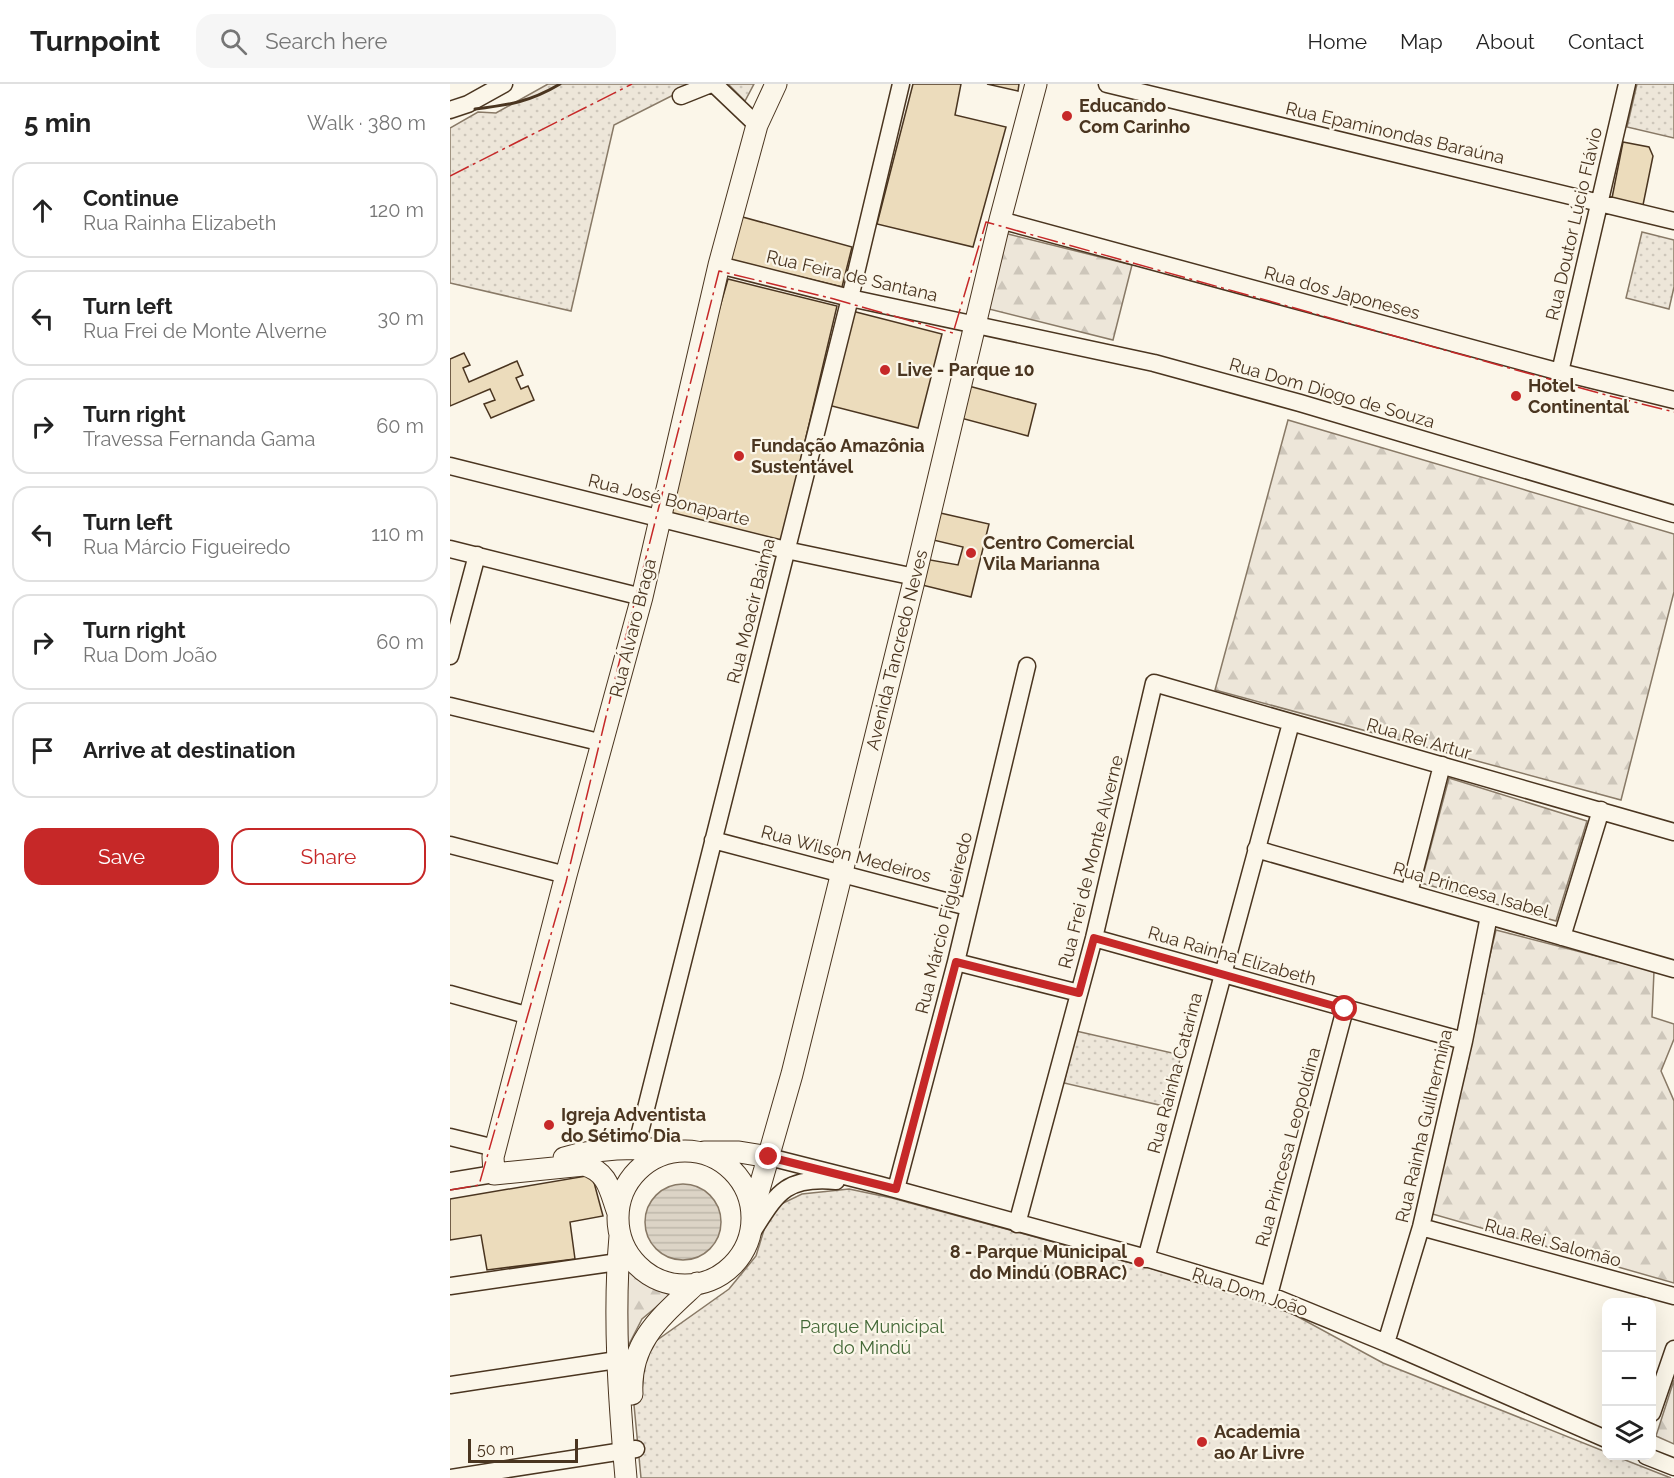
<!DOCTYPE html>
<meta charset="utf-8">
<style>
body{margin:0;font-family:Raleway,sans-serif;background:#f6f6f6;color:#222}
.controls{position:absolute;right:18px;bottom:18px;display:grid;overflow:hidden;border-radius:12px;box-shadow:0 6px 24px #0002}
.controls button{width:54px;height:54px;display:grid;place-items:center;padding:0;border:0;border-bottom:2px solid #e0e0e0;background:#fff;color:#222;font:30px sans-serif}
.scale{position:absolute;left:18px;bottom:15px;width:110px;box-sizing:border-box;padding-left:6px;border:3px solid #4a3520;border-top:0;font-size:16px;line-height:21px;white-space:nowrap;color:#4a3520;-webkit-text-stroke:4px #fbf6e9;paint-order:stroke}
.stop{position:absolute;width:18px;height:18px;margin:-14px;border:4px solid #c62828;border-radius:50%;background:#fff}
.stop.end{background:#c62828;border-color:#fff;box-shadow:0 2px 6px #0008}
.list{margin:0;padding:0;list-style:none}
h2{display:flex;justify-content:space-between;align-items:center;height:78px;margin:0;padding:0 24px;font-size:26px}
h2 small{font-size:20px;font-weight:400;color:#767676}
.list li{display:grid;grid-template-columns:39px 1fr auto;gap:18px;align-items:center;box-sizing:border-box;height:96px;margin:0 12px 12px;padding:0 12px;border:2px solid #e0e0e0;border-radius:18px}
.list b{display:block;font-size:22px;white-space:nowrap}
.list p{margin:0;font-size:20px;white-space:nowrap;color:#767676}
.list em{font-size:20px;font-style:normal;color:#767676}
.actions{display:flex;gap:12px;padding:18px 24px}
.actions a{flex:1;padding:14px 0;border:2px solid #c62828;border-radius:18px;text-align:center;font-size:21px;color:#c62828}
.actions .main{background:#c62828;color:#fff}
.icon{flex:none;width:33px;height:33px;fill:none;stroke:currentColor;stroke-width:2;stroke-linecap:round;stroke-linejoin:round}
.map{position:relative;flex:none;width:1224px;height:1394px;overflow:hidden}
header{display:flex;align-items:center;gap:36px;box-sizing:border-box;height:84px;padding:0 30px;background:#fff;border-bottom:2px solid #e0e0e0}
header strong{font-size:28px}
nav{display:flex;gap:33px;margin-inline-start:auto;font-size:21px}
.search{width:420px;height:54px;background:#f6f6f6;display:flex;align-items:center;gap:15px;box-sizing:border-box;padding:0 21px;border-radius:18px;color:#767676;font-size:22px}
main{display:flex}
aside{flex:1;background:#fff}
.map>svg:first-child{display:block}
.grass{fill:url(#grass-dots);stroke:#887966;stroke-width:1.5}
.forest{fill:url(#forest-firs);stroke:#887966;stroke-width:1.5}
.water{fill:url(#water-rules);stroke:#887966;stroke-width:1.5}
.building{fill:#ecdcbc;stroke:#4a3520;stroke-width:1.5}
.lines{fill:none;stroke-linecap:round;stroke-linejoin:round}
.minor-casing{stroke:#4a3520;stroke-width:19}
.major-casing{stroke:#4a3520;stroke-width:23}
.minor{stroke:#fbf6e9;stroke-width:16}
.major{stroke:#fbf6e9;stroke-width:21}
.wall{stroke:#4a3520;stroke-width:3}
.power{stroke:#c62828;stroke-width:1.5;stroke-dasharray:21 4.5 3 4.5;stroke-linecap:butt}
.route{stroke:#c62828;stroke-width:8}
.poi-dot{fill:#c62828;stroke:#fbf6e9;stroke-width:2}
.labels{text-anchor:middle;stroke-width:4.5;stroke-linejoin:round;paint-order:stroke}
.poi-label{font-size:18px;font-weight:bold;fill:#4a3520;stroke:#fbf6e9;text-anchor:start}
.street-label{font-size:18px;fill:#4a3520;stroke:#fbf6e9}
.park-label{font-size:18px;fill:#436837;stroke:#fbf6e9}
</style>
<header>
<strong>Turnpoint</strong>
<div class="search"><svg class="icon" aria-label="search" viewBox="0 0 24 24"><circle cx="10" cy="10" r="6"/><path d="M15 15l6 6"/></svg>Search here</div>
<nav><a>Home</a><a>Map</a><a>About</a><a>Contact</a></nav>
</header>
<main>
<aside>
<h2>5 min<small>Walk · 380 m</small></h2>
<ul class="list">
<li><svg class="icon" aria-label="ahead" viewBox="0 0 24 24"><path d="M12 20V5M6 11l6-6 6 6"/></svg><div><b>Continue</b><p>Rua Rainha Elizabeth</p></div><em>120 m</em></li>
<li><svg class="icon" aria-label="left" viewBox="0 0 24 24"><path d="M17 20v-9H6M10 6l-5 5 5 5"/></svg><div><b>Turn left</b><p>Rua Frei de Monte Alverne</p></div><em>30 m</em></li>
<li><svg class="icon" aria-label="right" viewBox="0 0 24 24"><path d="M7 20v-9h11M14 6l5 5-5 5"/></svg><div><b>Turn right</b><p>Travessa Fernanda Gama</p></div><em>60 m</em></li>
<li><svg class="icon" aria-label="left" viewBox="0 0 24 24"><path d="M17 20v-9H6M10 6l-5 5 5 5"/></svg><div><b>Turn left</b><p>Rua Márcio Figueiredo</p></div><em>110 m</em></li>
<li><svg class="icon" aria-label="right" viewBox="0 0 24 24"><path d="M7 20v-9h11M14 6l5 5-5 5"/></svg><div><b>Turn right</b><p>Rua Dom João</p></div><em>60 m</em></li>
<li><svg class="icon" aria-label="arrive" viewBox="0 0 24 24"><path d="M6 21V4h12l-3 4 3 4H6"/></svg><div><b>Arrive at destination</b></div></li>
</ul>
<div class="actions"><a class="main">Save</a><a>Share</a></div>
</aside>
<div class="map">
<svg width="1224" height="1394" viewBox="0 0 1224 1394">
<defs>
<pattern id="grass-dots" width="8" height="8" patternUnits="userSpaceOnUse" patternTransform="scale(1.5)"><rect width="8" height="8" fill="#ede6d9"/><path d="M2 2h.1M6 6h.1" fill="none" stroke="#cdc6ba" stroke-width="1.8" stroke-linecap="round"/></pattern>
<pattern id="forest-firs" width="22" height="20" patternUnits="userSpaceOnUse" patternTransform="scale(1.5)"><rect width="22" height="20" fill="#ede6d9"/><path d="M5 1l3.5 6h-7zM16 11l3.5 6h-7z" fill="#cdc6ba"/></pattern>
<pattern id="water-rules" width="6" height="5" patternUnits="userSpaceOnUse" patternTransform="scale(1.5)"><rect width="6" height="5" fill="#dcd4c6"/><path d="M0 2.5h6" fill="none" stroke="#beb7aa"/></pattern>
</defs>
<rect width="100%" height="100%" fill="#fbf6e9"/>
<path class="grass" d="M98 0H245L164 41 121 227 0 199V44L28 28 46 29Z
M278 0H304L295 17Z
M1187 0H1224V54L1177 43Z
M1192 148 1224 156V203L1219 225 1176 214Z
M626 947 731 971 718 1023 614 999Z
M399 1105 442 1114 817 1216 933 1279 1156 1368V1372H1165L1221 1394H191L182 1300 189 1269 279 1205 306 1172 317 1136 329 1121 352 1110Z"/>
<path class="forest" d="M550 148 682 181 663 256 531 223Z
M838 336 1224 450V508L1171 716 765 606Z
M999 694 1137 737 1106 837 971 799Z
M1046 846 1204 887 1202 933 1224 940V955L1211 987 1224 1017V1199L979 1129Z
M172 1169C193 1197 195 1198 229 1204L192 1235 174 1270Z
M1224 1296V1360L1206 1352Z"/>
<path class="water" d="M195 1138a38 38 0 1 1 76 0a38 38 0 1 1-76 0Z"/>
<path class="building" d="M463 0H511L505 31 556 43 523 163 427 140Z
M537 0H569L568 7Z
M1173 58 1199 63 1203 72 1193 121 1162 114Z
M289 132 402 163 392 203 277 175Z
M278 195 387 222 331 459 211 428Z
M402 227 492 250 468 344 378 321Z
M14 269 20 281 13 284 19 298 67 277 73 291 66 294 71 305 78 302 84 316 41 334 34 320 45 316 40 305 0 322V275Z
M515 301 586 320 578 352 507 333Z
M486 428 539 440 521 513 468 500 475 475 508 481 513 463 479 455Z
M142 1091 153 1132 120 1138 125 1175 37 1186 31 1151 0 1156V1115Z"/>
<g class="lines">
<g class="minor-casing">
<path id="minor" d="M264 0 307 41
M657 0 1224 137
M231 12 261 0
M0 26 18 20 54 0
M550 136 1110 288 1224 316
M269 181 400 214 704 279 850 319 1224 430
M1110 288 1177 0
M0 382 336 466 465 493
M0 465 192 513
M0 572 27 471
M0 622 153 659
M263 756 518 823
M0 761 116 791
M806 765 1224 885
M959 809 992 681
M1112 853 1151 726
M644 854 1014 957
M506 878 629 909
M0 910 80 932
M0 1053 45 1064
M186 1064 400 214 451 0
M319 1073 430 1101 689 1172 819 1211 936 1259 1156 1355
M0 1097 44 1090
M446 1105 506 878 577 582
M567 1140 644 854 704 599 1224 748
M971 1143 1224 1212
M299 1153C326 1112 332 1092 386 1097
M696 1175 841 639
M0 1202 168 1178
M819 1211 895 925
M936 1259 971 1143 1014 957 1039 832
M0 1301 180 1274
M1202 1329 1224 1265
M1196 1372 1224 1383
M0 1394 186 1365"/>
</g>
<g class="major-casing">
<path id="major" d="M168 1134a67 67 0 1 1 134 0a67 67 0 1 1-134 0Z
M254 1068H289L319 1073
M114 1074C147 1064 185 1063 220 1066
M168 1129C160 1108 159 1088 134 1081L44 1090 43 1073 116 791 192 513 269 181 307 41 326 0
M302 1130 342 990 465 493 550 136 586 0
M170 1152C163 1231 169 1315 176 1394
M182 1310C179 1257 212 1232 247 1199"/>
</g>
<use href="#minor" class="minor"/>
<use href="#major" class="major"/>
<path class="wall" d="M25 25C59 21 80 18 110 0"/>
<path class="power" d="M0 92 182 0
M0 1106 29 1101 116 798 167 587 269 187 384 215 503 249 536 138 1156 311 1224 328"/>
</g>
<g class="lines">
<path class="route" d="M319 1073 446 1105 506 878 629 909 644 854 895 925"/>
</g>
<g class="poi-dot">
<circle cx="617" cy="32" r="6"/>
<circle cx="435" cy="286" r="6"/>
<circle cx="1066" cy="312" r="6"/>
<circle cx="289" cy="372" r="6"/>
<circle cx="521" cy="469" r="6"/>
<circle cx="99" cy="1041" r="6"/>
<circle cx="689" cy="1178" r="6"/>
<circle cx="752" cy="1358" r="6"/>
</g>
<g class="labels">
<g class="poi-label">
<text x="629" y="28">Educando<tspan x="629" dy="21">Com Carinho</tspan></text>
<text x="447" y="292">Live - Parque 10</text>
<text x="1078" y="308">Hotel<tspan x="1078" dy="21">Continental</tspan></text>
<text x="301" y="368">Fundação Amazônia<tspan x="301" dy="21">Sustentável</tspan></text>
<text x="533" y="465">Centro Comercial<tspan x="533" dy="21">Vila Marianna</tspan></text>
<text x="111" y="1037">Igreja Adventista<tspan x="111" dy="21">do Sétimo Dia</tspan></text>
<text x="677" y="1174" text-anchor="end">8 - Parque Municipal<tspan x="677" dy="21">do Mindú (OBRAC)</tspan></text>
<text x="764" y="1354">Academia<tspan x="764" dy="21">ao Ar Livre</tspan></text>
</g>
<g class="street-label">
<text transform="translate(945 49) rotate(13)" y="6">Rua Epaminondas Baraúna</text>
<text transform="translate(1124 140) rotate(-77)" y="6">Rua Doutor Lúcio Flávio</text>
<text transform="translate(402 192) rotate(13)" y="6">Rua Feira de Santana</text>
<text transform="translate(892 209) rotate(15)" y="6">Rua dos Japoneses</text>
<text transform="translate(882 309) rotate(16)" y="6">Rua Dom Diogo de Souza</text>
<text transform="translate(219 416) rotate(14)" y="6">Rua José Bonaparte</text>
<text transform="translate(301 527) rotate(-76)" y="6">Rua Moacir Baima</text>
<text transform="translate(183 544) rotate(-76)" y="6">Rua Álvaro Braga</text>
<text transform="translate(447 566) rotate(-76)" y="6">Avenida Tancredo Neves</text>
<text transform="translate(969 655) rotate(16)" y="6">Rua Rei Artur</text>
<text transform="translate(396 770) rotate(15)" y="6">Rua Wilson Medeiros</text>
<text transform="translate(641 778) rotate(-76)" y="6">Rua Frei de Monte Alverne</text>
<text transform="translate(1021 806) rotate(16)" y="6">Rua Princesa Isabel</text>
<text transform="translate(494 839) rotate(-76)" y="6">Rua Márcio Figueiredo</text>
<text transform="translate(782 872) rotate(16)" y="6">Rua Rainha Elizabeth</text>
<text transform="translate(725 989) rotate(-75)" y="6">Rua Rainha Catarina</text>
<text transform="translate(974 1042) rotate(-77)" y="6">Rua Rainha Guilhermina</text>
<text transform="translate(838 1063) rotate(-75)" y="6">Rua Princesa Leopoldina</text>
<text transform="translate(1103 1159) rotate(15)" y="6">Rua Rei Salomão</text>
<text transform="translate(800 1208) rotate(18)" y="6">Rua Dom João</text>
</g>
<g class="park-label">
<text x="422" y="1249">Parque Municipal<tspan x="422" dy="21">do Mindú</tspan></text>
</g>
</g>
</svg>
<div class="controls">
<button>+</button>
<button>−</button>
<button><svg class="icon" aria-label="layers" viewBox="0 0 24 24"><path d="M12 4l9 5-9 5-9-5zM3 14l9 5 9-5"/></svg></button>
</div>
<div class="scale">50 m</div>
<div class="stop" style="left:895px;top:925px"></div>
<div class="stop end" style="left:319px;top:1073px"></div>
</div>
</main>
